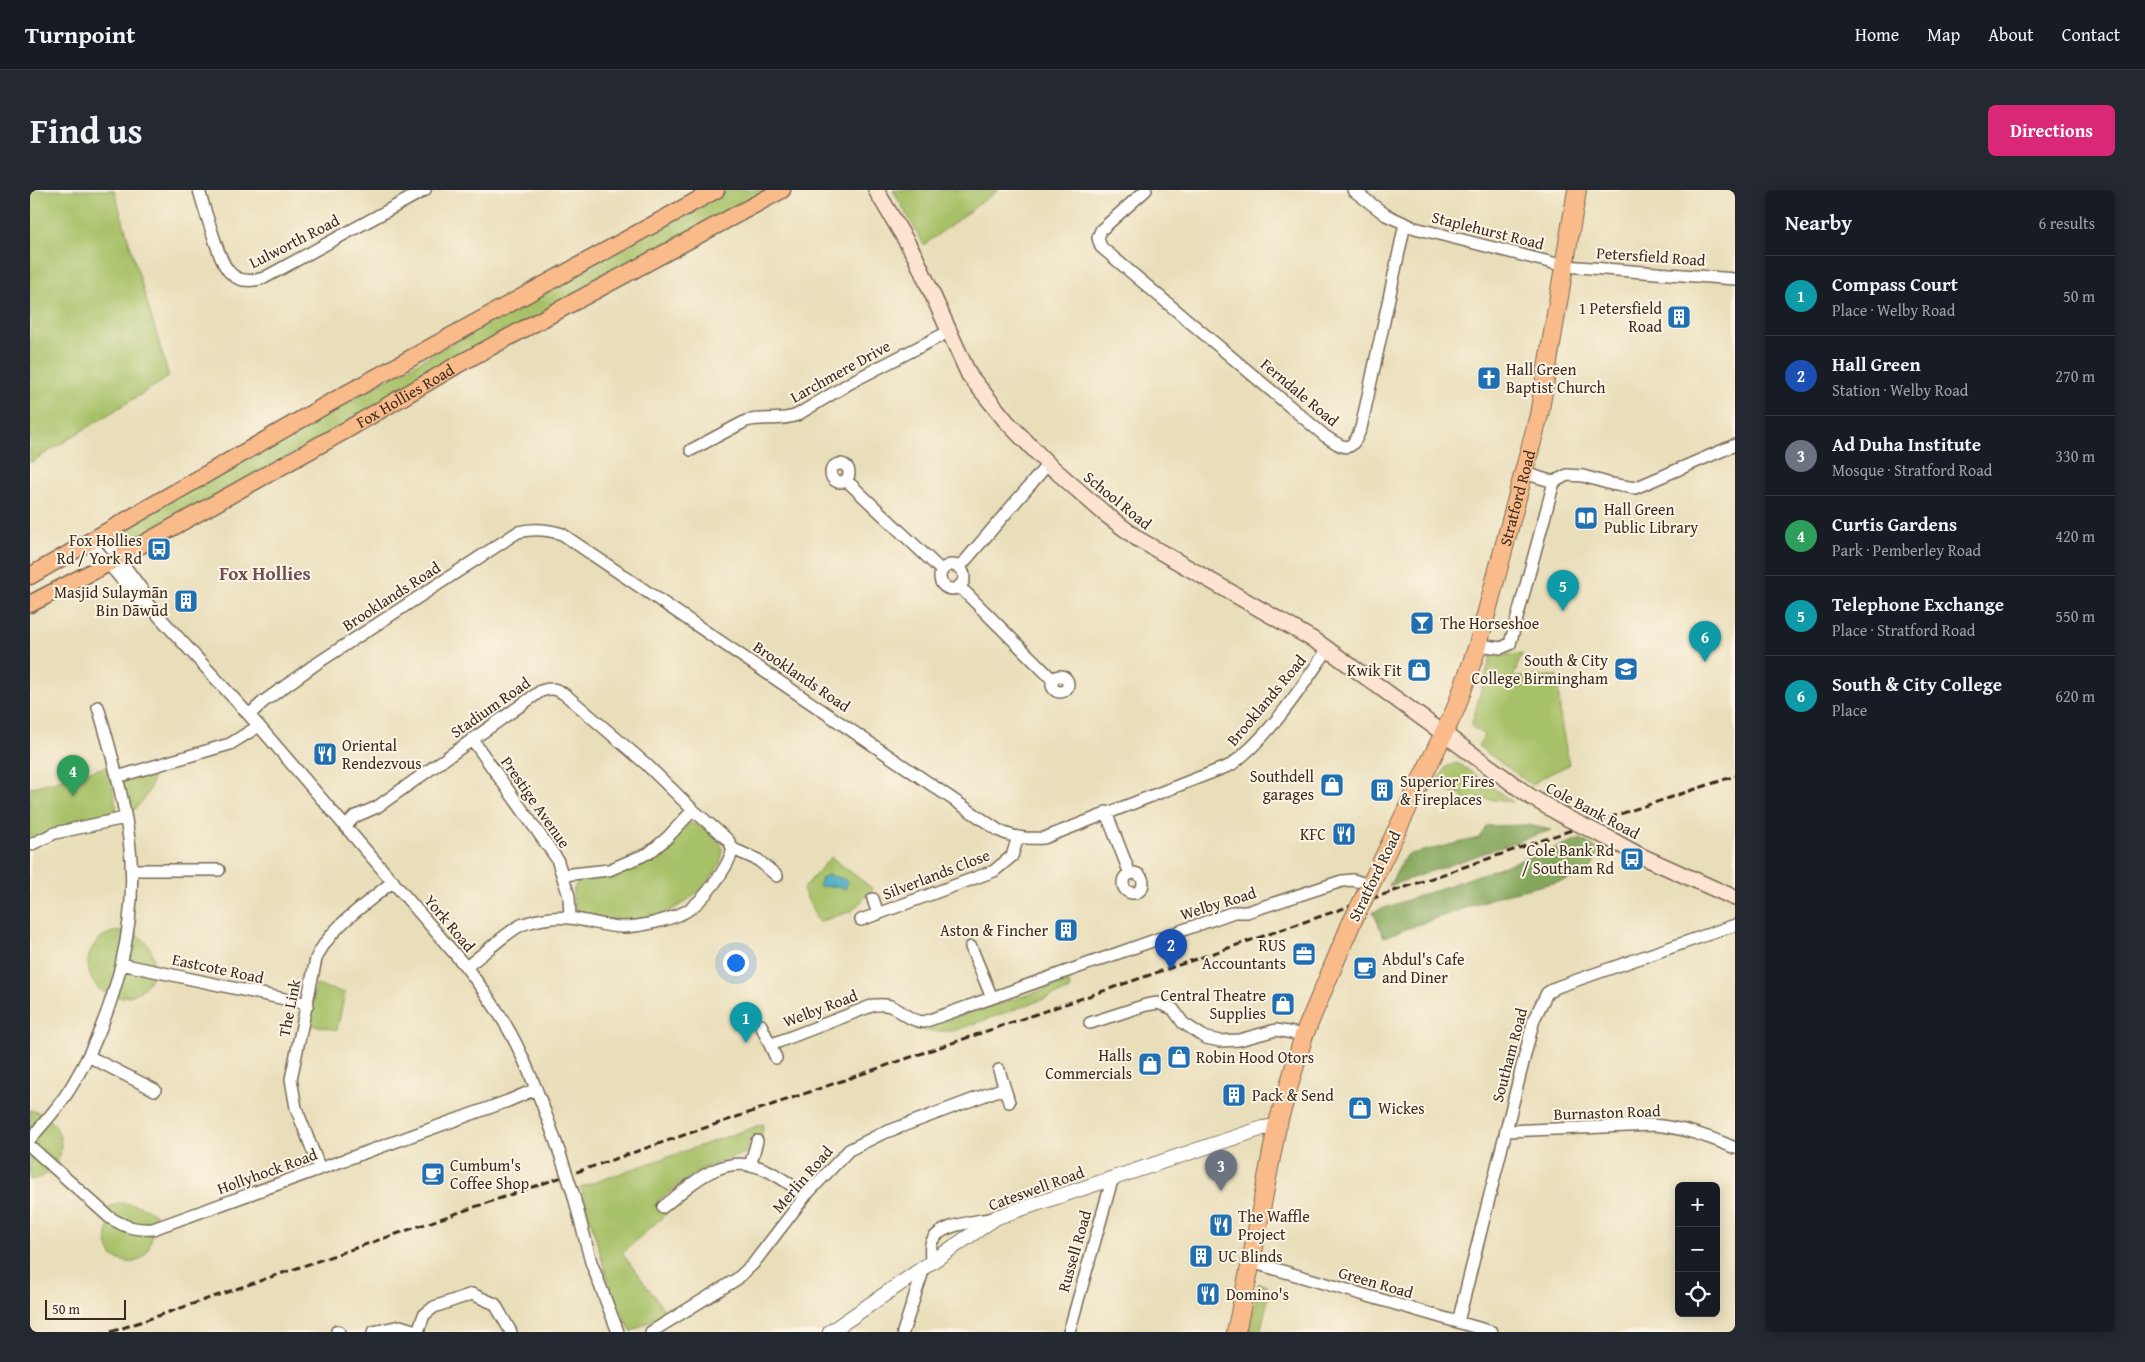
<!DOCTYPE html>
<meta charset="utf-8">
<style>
body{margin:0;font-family:"Gentium Book Plus",serif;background:#242831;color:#f1f3f6}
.controls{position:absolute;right:15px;bottom:15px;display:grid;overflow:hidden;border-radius:8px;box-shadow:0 2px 12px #0003}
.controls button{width:45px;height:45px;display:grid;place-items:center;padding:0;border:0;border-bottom:1px solid #363941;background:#171b24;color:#f1f3f6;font:25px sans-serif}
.scale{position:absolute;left:15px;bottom:12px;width:81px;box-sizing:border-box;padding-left:5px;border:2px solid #3b2a1e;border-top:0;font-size:14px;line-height:18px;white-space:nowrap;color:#3b2a1e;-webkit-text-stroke:4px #fcf5e5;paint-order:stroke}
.you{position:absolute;left:705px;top:772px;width:18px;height:18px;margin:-12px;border:4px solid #fff;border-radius:50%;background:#1a73e8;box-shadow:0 0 0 8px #1a73e833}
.badge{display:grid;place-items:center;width:32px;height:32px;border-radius:50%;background:#db2777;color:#fff;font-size:16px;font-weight:700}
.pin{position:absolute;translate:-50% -41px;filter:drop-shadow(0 1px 2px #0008)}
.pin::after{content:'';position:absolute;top:26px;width:18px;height:15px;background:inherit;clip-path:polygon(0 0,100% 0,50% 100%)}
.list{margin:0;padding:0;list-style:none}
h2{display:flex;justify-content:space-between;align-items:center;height:65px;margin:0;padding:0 20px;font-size:21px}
h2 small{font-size:16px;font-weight:400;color:#9ea1a6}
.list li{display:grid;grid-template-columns:32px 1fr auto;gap:15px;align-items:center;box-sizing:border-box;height:80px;padding:0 20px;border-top:1px solid #363941}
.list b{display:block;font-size:19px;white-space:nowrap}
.list p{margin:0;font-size:16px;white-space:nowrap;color:#9ea1a6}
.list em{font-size:16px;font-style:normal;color:#9ea1a6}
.icon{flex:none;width:28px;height:28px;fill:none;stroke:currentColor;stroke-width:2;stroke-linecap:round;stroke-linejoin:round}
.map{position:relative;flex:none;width:1705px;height:1142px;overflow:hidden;border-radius:8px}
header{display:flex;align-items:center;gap:30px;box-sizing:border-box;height:70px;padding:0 25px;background:#171b24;border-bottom:1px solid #363941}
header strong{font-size:24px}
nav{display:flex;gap:28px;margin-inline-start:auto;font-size:18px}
.intro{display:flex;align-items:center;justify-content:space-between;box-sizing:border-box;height:120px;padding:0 30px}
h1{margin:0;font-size:35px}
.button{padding:12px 22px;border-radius:8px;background:#db2777;color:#fff;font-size:18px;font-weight:700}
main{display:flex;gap:30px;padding:0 30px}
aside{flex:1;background:#171b24;border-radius:8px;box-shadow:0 2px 12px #0003}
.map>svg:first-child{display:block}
.green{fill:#a7c167;stroke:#717642}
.forest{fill:#85a75c;stroke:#60683d}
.water{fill:#43aac2;stroke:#3f6a70}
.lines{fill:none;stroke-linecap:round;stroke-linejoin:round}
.minor-casing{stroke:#786955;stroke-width:14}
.tertiary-casing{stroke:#786955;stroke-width:16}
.secondary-casing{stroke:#786955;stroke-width:18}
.primary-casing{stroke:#786955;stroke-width:19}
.trunk-casing{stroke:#786955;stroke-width:20}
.minor{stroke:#fff;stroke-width:11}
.tertiary{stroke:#fff;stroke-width:14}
.secondary{stroke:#fde4d1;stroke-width:15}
.primary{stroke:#fabb8b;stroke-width:16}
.trunk{stroke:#fabb8b;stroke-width:18}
.rail{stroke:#3b2a1e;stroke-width:3;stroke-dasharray:8 4;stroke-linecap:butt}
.minor-bridge-casing{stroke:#786955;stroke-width:14;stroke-linecap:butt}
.secondary-bridge-casing{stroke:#786955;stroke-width:18;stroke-linecap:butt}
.trunk-bridge-casing{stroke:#786955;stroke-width:20;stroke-linecap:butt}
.minor-bridge{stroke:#fff;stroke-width:11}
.secondary-bridge{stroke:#fde4d1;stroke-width:15}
.trunk-bridge{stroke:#fabb8b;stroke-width:18}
.labels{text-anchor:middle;stroke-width:4;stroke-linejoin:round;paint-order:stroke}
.street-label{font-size:16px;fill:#3b2a1e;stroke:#fcf5e5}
.poi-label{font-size:16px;fill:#3b2a1e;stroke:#fcf5e5;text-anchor:start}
.quarter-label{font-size:19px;font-weight:bold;fill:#6e4e54;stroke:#fcf5e5}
</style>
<header>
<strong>Turnpoint</strong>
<nav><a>Home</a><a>Map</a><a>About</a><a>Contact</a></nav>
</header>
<div class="intro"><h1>Find us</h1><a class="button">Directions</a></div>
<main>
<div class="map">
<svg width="1705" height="1142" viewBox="0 0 1705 1142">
<rect width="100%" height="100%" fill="#fcf5e5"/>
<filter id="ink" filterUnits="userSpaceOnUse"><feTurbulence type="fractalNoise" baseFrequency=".02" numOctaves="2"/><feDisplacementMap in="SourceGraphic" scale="10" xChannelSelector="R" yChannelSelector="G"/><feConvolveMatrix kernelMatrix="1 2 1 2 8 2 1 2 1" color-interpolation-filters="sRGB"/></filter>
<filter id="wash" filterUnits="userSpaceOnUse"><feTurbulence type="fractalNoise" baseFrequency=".0096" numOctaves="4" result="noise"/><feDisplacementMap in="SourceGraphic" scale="20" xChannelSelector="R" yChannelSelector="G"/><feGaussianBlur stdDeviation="1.12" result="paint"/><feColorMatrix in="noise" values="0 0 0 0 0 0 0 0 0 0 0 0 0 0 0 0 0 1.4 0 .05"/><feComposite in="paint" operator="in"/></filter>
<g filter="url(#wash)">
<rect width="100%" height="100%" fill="#e9deba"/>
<path class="green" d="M0 0H84L139 187 0 273Z
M699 0H738L106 350 101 347 100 341 108 330 577 66Z
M863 0H968L894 55Z
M1492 464 1483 487 1527 486 1531 532 1539 575 1513 587 1502 595 1448 556 1454 545 1441 536 1461 466Z
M1426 573 1431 575 1483 612 1441 607 1440 611 1433 609V605L1417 601 1406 593 1416 577Z
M79 576 87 622 79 627 0 651V598Z
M122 576C126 600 112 613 95 628L87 587Z
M660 633C669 635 677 639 684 645 714 671 655 717 630 725 604 733 572 733 547 723L544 714 543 701 546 694 552 689 581 683 627 664Z
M801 667 843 699 822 721 788 732 773 699Z
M58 774a33 33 0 1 1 66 0a33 33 0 1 1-66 0Z
M1039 792 1040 800 923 841H892L890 838Z
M286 795 315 803 307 840 278 834Z
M0 920C41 928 42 984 0 990Z
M733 934 732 946 721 945 715 963 671 979 627 1011 636 1024 592 1063 636 1122 601 1142 579 1094 551 997Z
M89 1013C110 1014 122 1019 136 1035L123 1039C120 1063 111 1082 83 1067 74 1053 75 1044 82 1029L70 1020Z
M1229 1093 1238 1096V1110L1230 1142H1218Z"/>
<path class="forest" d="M1498 635 1521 640 1359 696 1376 665 1449 648 1456 636Z
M1551 649 1571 661 1557 685 1471 705 1354 747 1343 722Z"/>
<path class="water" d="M797 685 812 688 818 692 815 699 803 696 789 697 792 688Z"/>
</g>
<g filter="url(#ink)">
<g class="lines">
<g class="minor-casing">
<path id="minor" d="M169 0C173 15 178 30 183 45 192 72 198 99 234 88L395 0
M1116 0 1071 40 1068 48 1071 57 1295 246C1316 260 1321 263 1331 238L1375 34
M1323 0 1356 25 1385 38 1535 76 1705 89
M661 260 716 231C733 226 750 232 767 225L825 190 918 142
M801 283a9 9 0 1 1 18 0a9 9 0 1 1-18 0Z
M1494 283 1524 292 1537 285 1553 286 1581 294 1605 298 1705 255
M816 290 912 381
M71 344 116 405V412
M59 351 109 410 116 412 229 536 436 777C452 798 468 820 481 844 502 883 519 931 533 973
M910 387a12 12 0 1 1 24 0a12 12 0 1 1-24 0Z
M929 378 1018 274
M929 396 1023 490
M1448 455 1471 458 1480 454 1524 292
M1022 494a8 8 0 1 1 16 0a8 8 0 1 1-16 0Z
M219 525 233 512 283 476 488 342C504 338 517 339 532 344L968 640C983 648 997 649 1014 648L1201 575C1241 545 1269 500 1298 459
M442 549 527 669 539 706 540 728
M87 587 200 554 229 536
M1076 622 1100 684
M316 636 324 627 347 617 511 501C523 497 528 499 538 507L616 574 663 620 698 650 703 659C698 678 673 712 655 722 639 730 610 737 592 737 568 736 545 725 521 728 512 729 499 732 491 735 477 742 450 767 436 777
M0 655 25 643 95 628
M703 659 728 670 747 686
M619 663 637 648 663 620
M102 680H189
M1093 693a10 10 0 1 1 20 0a10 10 0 1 1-20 0Z
M533 685 579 680 614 665
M843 709 848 724
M831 730 964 681 982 666 988 647
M941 757 962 808
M91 774 278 814
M1060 833 1116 815 1128 813 1143 819 1153 833 1176 848 1190 851 1209 850 1246 840 1274 845
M731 835 746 868
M740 855 844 815C849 815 856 814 860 816 873 821 879 831 894 832L1204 722H1217L1312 691 1323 690 1340 695
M58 866 125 900
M969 880 979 912
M1476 941 1622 935C1652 937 1678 946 1705 958
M0 949C16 931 32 913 44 892 85 823 110 730 99 649 93 604 81 560 68 517
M0 956 79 1027C95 1037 104 1040 123 1039L478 911 506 899
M720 976 727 951
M290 979 266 918 261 889 286 769C300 736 337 714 363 691
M543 1003 561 1072 588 1142
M633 1017C663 993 693 961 736 980 750 986 763 997 776 1005
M1221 1072 1462 1142
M901 1073C901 1067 900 1060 901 1054 906 1034 946 1032 963 1028
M1428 1132 1504 829 1517 803 1527 797 1705 735
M307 1141 309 1142
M388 1141 394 1125 404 1117 442 1104 465 1114 481 1142
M343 1142 370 1136 389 1142
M621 1142 707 1089 723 1074 776 1005 819 960 851 944 974 898
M873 1142 894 1078
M1039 1142 1082 990"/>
</g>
<g class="tertiary-casing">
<path id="tertiary" d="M800 1142 967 1027 1233 938 1247 936"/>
</g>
<g class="secondary-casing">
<path id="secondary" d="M846 0 885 66 939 185 976 231 1018 274 1074 323 1108 349 1289 453 1501 607 1537 628
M1578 648 1609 665 1705 708"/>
</g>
<g class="primary-casing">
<g id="primary">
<path d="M0 386 296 215 686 0"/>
<path id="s1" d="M0 414 77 374 318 239 427 175 752 0"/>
</g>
</g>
<g class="trunk-casing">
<g id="trunk">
<path id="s2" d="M1338 700 1426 518 1448 455 1509 225 1547 0"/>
<path d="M1206 1142 1221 1072 1247 936 1274 845 1321 734"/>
</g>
</g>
<use href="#minor" class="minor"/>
<use href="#tertiary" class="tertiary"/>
<use href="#secondary" class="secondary"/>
<use href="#primary" class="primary"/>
<use href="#trunk" class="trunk"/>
<path class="rail" d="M81 1142 1533 643 1705 586"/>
<g class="minor-bridge-casing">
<path id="minor-bridge" d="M533 973 543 1003"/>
</g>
<g class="secondary-bridge-casing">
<path id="secondary-bridge" d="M1537 628 1578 648"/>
</g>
<g class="trunk-bridge-casing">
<path id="trunk-bridge" d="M1321 734 1338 700"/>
</g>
<use href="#minor-bridge" class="minor-bridge"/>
<use href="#secondary-bridge" class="secondary-bridge"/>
<use href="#trunk-bridge" class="trunk-bridge"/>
</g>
</g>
<defs>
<g id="building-square" transform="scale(1.25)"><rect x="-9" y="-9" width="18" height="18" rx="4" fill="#1f6fb2" stroke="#fcf5e5"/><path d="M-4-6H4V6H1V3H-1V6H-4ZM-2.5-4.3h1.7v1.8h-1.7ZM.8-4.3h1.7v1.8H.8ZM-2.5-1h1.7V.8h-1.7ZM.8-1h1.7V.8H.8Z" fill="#fff"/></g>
<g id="church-square" transform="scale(1.25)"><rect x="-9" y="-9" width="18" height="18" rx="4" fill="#1f6fb2" stroke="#fcf5e5"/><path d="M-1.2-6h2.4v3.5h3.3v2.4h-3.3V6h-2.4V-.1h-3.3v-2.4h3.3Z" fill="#fff"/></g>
<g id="library-square" transform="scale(1.25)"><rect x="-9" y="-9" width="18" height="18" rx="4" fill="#1f6fb2" stroke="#fcf5e5"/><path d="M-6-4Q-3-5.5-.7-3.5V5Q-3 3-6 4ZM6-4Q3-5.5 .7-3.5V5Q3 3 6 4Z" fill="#fff"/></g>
<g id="bus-square" transform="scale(1.25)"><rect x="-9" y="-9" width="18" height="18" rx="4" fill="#1f6fb2" stroke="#fcf5e5"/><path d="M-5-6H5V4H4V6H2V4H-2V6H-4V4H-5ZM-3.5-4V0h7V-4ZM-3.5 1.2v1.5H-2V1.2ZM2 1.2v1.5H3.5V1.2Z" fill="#fff"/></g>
<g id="bar-square" transform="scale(1.25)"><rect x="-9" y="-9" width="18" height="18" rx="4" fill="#1f6fb2" stroke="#fcf5e5"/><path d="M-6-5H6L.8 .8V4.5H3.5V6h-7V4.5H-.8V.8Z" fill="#fff"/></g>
<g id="university-square" transform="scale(1.25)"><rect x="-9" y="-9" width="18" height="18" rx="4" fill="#1f6fb2" stroke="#fcf5e5"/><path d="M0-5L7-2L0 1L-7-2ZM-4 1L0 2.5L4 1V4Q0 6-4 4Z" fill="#fff"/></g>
<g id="shop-square" transform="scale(1.25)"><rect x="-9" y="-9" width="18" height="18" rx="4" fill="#1f6fb2" stroke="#fcf5e5"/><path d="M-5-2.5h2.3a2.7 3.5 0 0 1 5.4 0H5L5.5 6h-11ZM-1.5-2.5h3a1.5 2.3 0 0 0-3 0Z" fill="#fff"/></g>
<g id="restaurant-square" transform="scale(1.25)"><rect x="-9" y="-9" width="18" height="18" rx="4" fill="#1f6fb2" stroke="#fcf5e5"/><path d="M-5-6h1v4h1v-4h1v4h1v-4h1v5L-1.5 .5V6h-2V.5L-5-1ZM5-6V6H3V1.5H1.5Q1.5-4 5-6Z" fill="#fff"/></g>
<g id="office-square" transform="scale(1.25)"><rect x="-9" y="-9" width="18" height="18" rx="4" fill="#1f6fb2" stroke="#fcf5e5"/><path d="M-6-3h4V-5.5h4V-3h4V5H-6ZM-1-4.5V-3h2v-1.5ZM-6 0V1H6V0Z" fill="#fff"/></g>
<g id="cafe-square" transform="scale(1.25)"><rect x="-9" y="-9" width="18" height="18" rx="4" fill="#1f6fb2" stroke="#fcf5e5"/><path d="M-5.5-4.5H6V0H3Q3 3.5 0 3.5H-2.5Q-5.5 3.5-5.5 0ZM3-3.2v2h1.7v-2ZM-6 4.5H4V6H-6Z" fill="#fff"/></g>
</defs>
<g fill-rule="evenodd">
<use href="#building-square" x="1649" y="127"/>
<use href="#church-square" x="1459" y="188"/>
<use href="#library-square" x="1556" y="328"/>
<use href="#bus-square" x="129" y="359"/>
<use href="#building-square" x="156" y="411"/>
<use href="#bar-square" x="1392" y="433"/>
<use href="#university-square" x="1596" y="479"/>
<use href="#shop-square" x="1389" y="480"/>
<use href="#restaurant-square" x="295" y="564"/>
<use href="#shop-square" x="1302" y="595"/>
<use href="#building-square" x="1352" y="600"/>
<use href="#restaurant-square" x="1314" y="644"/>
<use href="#bus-square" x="1602" y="669"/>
<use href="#building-square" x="1036" y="740"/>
<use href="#office-square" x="1274" y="764"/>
<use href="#cafe-square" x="1335" y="778"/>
<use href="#shop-square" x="1253" y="814"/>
<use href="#shop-square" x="1149" y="867"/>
<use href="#shop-square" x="1120" y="874"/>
<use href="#building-square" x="1204" y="905"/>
<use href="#shop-square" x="1330" y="918"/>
<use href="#cafe-square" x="403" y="984"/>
<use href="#restaurant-square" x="1191" y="1035"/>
<use href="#building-square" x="1171" y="1066"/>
<use href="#restaurant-square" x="1178" y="1104"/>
</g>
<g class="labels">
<g class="street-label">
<text transform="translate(1458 40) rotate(14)" y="6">Staplehurst Road</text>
<text transform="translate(264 51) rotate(-27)" y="6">Lulworth Road</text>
<text transform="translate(1621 66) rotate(4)" y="6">Petersfield Road</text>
<text transform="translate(810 181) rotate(-29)" y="6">Larchmere Drive</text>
<text transform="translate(1270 202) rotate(40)" y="6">Ferndale Road</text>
<text dy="6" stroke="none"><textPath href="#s1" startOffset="429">Fox Hollies Road</textPath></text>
<text dy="6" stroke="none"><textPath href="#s2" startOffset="421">Stratford Road</textPath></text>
<text transform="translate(1088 310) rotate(39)" y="6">School Road</text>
<text transform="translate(361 406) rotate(-33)" y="6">Brooklands Road</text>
<text transform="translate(772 486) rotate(34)" y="6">Brooklands Road</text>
<text transform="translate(1236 510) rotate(-50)" y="6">Brooklands Road</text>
<text transform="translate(460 517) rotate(-35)" y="6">Stadium Road</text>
<text transform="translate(506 612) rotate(55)" y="6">Prestige Avenue</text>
<text transform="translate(1563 620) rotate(28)" y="6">Cole Bank Road</text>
<text transform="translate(906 684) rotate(-21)" y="6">Silverlands Close</text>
<text transform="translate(1344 686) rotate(-64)" y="6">Stratford Road</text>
<text transform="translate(1188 713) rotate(-17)" y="6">Welby Road</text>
<text transform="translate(420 733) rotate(50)" y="6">York Road</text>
<text transform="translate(188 778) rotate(12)" y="6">Eastcote Road</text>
<text transform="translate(259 818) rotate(-79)" y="6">The Link</text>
<text transform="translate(790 818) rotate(-21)" y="6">Welby Road</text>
<text transform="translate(1479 865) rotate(-75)" y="6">Southam Road</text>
<text transform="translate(1577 922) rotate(-2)" y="6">Burnaston Road</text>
<text transform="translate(237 981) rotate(-20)" y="6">Hollyhock Road</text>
<text transform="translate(772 989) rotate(-49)" y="6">Merlin Road</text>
<text transform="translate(1006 998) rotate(-20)" y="6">Cateswell Road</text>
<text transform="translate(1044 1061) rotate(-74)" y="6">Russell Road</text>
<text transform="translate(1346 1092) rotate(16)" y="6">Green Road</text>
</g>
<g class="poi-label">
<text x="1632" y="124" text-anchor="end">1 Petersfield<tspan x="1632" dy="18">Road</tspan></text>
<text x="1476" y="185">Hall Green<tspan x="1476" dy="18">Baptist Church</tspan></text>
<text x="1574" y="325">Hall Green<tspan x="1574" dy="18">Public Library</tspan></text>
<text x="112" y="356" text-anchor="end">Fox Hollies<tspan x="112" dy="18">Rd / York Rd</tspan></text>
<text x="138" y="408" text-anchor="end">Masjid Sulaymān<tspan x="138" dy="18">Bin Dāwūd</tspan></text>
<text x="1410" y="439">The Horseshoe</text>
<text x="1578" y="476" text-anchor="end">South &amp; City<tspan x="1578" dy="18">College Birmingham</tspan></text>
<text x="1372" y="486" text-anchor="end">Kwik Fit</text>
<text x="312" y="561">Oriental<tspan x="312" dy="18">Rendezvous</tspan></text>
<text x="1284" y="592" text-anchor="end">Southdell<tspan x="1284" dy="18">garages</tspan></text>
<text x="1370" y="597">Superior Fires<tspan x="1370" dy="18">&amp; Fireplaces</tspan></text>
<text x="1296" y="650" text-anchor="end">KFC</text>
<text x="1584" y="666" text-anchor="end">Cole Bank Rd<tspan x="1584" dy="18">/ Southam Rd</tspan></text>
<text x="1018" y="746" text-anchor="end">Aston &amp; Fincher</text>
<text x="1256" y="761" text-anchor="end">RUS<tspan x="1256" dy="18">Accountants</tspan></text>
<text x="1352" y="775">Abdul's Cafe<tspan x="1352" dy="18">and Diner</tspan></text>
<text x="1236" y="811" text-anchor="end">Central Theatre<tspan x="1236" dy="18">Supplies</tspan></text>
<text x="1102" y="871" text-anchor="end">Halls<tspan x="1102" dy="18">Commercials</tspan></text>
<text x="1166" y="873">Robin Hood Otors</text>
<text x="1222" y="911">Pack &amp; Send</text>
<text x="1348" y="924">Wickes</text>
<text x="420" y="981">Cumbum's<tspan x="420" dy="18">Coffee Shop</tspan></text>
<text x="1208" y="1032">The Waffle<tspan x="1208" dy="18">Project</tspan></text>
<text x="1188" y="1072">UC Blinds</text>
<text x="1196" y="1110">Domino's</text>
</g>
<g class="quarter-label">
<text x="235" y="390">Fox Hollies</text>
</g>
</g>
</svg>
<div class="controls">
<button>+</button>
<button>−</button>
<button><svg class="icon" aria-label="locate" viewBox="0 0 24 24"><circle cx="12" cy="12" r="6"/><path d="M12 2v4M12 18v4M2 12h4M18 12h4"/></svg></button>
</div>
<div class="scale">50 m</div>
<div class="you"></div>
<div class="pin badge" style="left:716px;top:853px;background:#0f9aa8">1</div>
<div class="pin badge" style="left:1141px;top:780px;background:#1a4fb4">2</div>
<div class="pin badge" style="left:1191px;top:1001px;background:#6b7280">3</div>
<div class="pin badge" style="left:43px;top:606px;background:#2e9e5b">4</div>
<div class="pin badge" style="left:1533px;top:421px;background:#0f9aa8">5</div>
<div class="pin badge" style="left:1675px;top:472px;background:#0f9aa8">6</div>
</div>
<aside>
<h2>Nearby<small>6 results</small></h2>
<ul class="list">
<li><span class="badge" style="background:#0f9aa8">1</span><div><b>Compass Court</b><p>Place · Welby Road</p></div><em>50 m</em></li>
<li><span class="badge" style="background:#1a4fb4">2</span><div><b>Hall Green</b><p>Station · Welby Road</p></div><em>270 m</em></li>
<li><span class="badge" style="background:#6b7280">3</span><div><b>Ad Duha Institute</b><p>Mosque · Stratford Road</p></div><em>330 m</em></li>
<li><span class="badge" style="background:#2e9e5b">4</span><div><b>Curtis Gardens</b><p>Park · Pemberley Road</p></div><em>420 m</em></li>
<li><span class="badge" style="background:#0f9aa8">5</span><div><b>Telephone Exchange</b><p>Place · Stratford Road</p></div><em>550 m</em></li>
<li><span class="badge" style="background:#0f9aa8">6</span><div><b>South &amp; City College</b><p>Place</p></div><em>620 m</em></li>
</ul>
</aside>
</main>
